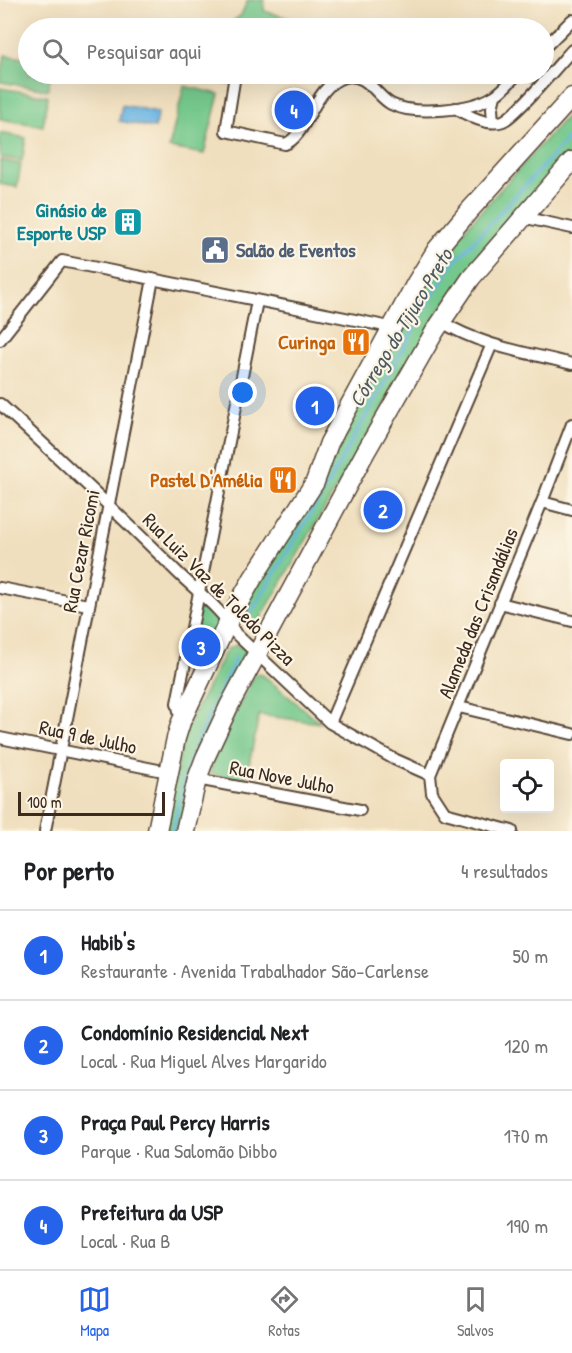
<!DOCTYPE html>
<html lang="pt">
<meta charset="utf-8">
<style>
body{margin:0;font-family:"Patrick Hand",sans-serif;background:#f6f6f6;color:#202124}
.controls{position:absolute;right:18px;bottom:18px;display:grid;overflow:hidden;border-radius:6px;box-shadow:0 6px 24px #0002}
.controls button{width:54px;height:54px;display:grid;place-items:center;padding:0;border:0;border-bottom:2px solid #e0e0e0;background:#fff;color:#202124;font:30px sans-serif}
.scale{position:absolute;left:18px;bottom:15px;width:147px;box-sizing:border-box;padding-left:6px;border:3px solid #3b2a1e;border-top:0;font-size:16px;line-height:21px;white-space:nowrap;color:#3b2a1e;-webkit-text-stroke:4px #fcf5e5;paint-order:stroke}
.you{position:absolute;left:243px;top:393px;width:21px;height:21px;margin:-15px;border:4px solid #fff;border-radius:50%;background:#1a73e8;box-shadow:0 0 0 9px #1a73e833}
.badge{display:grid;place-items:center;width:39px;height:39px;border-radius:50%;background:#2563eb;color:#fff;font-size:20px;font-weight:700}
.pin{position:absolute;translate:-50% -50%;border:3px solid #fff;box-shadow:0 2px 6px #0006}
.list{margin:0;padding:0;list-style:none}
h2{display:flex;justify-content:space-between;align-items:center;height:78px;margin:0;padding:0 24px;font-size:26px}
h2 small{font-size:20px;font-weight:400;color:#757577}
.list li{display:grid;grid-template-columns:39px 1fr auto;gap:18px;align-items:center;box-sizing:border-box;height:90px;padding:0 24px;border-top:2px solid #e0e0e0}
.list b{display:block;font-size:22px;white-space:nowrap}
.list p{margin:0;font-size:20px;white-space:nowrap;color:#757577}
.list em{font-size:20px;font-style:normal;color:#757577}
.icon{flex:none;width:33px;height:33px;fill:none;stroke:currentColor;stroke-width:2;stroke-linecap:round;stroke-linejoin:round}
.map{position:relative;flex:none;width:572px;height:831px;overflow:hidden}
.search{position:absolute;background:#fff;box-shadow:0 6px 24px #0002;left:18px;right:18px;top:18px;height:66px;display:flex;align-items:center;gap:15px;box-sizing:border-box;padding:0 21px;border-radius:33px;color:#757577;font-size:22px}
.sheet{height:438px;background:#fff}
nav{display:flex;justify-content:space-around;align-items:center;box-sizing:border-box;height:84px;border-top:2px solid #e0e0e0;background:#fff;font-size:16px;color:#757577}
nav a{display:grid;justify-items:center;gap:3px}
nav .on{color:#2563eb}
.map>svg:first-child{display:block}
.green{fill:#74c88c;stroke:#587955;stroke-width:1.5}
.water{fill:#6bb4e3;stroke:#536f80;stroke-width:1.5}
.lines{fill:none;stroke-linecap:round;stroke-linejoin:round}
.stream{stroke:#6bb4e3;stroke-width:3}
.street-casing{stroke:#564536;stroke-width:14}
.primary-casing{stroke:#564536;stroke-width:21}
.street{stroke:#fff;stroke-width:10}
.primary{stroke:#fff;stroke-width:18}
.labels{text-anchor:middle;stroke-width:4.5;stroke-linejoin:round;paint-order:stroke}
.culture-label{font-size:20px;font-weight:bold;fill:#0d838f;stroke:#fcf5e5;text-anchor:end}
.service-label{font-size:20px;font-weight:bold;fill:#4e5e75;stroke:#fcf5e5;text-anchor:start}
.food-label{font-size:20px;font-weight:bold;fill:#c56008;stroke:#fcf5e5;text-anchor:end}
.street-label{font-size:20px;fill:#3b2a1e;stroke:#fcf5e5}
.water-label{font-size:21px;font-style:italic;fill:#4c5a63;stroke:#fcf5e5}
</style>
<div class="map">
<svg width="572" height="831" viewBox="0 0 572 831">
<rect width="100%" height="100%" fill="#fcf5e5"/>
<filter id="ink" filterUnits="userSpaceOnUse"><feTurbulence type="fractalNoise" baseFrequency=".0167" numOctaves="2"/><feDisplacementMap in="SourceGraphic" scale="12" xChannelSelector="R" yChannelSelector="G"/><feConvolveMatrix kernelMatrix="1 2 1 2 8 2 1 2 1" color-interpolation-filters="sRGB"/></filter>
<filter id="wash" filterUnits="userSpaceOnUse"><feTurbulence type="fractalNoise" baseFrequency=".008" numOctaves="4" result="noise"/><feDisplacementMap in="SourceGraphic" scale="24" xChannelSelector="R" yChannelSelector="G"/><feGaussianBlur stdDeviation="1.35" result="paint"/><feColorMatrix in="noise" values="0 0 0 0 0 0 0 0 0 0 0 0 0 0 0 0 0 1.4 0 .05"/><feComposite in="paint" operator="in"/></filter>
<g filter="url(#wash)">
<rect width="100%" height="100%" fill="#f0dfbe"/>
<path class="green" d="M248 0H264V11L292 19 293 28H224L241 15Z
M5 55 28 59V74H51L48 90 0 82Z
M184 86 219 94 204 154 169 148Z
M0 88 48 96 43 126 0 119Z
M572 110V157L440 310 257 625 255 626 239 613 394 338 446 250Z
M0 133 26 138 22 161 0 157Z
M0 160 21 164 17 187 0 184Z
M198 599 223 627 190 697 181 695Z
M236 645 244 647 250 651 180 831H163L185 730 227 649Z
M259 674 264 676 320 723 259 715 246 780 210 774 215 752 254 676Z"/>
<path class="water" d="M122 105 158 112 155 128 119 121Z"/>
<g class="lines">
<path class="stream" d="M246 621 327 486 428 303 453 264 572 134
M173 831 183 782 198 739 236 657"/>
</g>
</g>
<g filter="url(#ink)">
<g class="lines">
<g class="street-casing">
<path id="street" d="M66 26 72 28
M544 48 572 20
M223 74 235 75 226 131 285 144C307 137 314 84 345 77 367 72 377 97 391 104 414 116 473 110 494 96 503 91 510 81 518 74
M455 108C467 115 488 127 503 121 516 116 560 63 572 50
M493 122 492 108 495 96
M522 217 572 228
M442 322C480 346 529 353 572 364
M0 340 62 261 390 327
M0 404C60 459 119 514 176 571 196 591 222 609 236 634L330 723 394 759 430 775
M542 502 572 510
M0 588 88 605
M500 603 572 621
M459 707 572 734
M181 719 177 703 257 301
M330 723 492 344
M0 738 168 772
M197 779 360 810
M45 831 153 279
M512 831 445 813 432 793 430 775 542 502 572 424"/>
</g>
<g class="primary-casing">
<path id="primary" d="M157 831 176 738 181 722 229 620 253 578 315 482 329 443 416 283 437 249 468 212 572 97
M185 831 197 779 205 758 229 706 365 453 435 331 471 278 572 161"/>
</g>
<use href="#street" class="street"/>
<use href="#primary" class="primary"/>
</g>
</g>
<defs>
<g id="building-square" transform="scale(1.5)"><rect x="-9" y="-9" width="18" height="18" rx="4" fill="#0f9aa8" stroke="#fcf5e5"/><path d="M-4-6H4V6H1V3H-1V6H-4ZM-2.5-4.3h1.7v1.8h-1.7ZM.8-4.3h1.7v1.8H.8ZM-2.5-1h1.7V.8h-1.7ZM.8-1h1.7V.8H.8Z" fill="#fff"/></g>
<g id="civic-square" transform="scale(1.5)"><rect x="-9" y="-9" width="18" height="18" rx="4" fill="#5c6f8a" stroke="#fcf5e5"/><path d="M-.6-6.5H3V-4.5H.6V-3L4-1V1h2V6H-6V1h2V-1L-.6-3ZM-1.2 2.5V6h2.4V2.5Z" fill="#fff"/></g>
<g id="restaurant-square" transform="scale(1.5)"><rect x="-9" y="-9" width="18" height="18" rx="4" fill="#e8710a" stroke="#fcf5e5"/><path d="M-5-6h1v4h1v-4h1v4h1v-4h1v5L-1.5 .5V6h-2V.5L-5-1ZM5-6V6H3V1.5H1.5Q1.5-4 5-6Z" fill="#fff"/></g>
</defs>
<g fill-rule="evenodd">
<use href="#building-square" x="128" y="222"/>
<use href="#civic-square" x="215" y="250"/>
<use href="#restaurant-square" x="356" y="342"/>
<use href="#restaurant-square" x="283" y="480"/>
</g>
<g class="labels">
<g class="culture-label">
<text x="107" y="217">Ginásio de<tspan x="107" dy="23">Esporte USP</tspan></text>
</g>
<g class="service-label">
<text x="236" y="257">Salão de Eventos</text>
</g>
<g class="food-label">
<text x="335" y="349">Curinga</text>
<text x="262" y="487">Pastel D'Amélia</text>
</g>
<g class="street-label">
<text transform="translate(81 551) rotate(-79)" y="7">Rua Cezar Ricomi</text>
<text transform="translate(219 589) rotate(45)" y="7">Rua Luiz Vaz de Toledo Pizza</text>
<text transform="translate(478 613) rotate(-68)" y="7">Alameda das Crisandálias</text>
<text transform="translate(88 737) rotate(12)" y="7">Rua 9 de Julho</text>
<text transform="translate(282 777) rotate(11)" y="7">Rua Nove Julho</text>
</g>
<g class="water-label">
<text transform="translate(401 328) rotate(-59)" y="7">Córrego do Tijuco Preto</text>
</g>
</g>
</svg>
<div class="controls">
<button><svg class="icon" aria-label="locate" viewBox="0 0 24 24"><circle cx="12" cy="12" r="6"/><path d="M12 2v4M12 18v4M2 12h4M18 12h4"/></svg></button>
</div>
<div class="scale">100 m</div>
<div class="you"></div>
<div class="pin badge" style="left:315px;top:406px">1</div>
<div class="pin badge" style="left:383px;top:510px">2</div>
<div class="pin badge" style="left:201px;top:647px">3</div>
<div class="pin badge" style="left:294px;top:110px">4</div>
<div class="search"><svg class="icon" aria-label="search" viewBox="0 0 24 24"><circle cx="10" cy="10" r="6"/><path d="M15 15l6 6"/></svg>Pesquisar aqui</div>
</div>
<section class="sheet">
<h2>Por perto<small>4 resultados</small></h2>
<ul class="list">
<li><span class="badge">1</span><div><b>Habib's</b><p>Restaurante · Avenida Trabalhador São-Carlense</p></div><em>50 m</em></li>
<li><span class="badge">2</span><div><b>Condomínio Residencial Next</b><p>Local · Rua Miguel Alves Margarido</p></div><em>120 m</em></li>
<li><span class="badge">3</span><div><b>Praça Paul Percy Harris</b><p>Parque · Rua Salomão Dibbo</p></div><em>170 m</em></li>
<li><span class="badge">4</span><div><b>Prefeitura da USP</b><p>Local · Rua B</p></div><em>190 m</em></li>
</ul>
</section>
<nav>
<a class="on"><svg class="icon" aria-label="map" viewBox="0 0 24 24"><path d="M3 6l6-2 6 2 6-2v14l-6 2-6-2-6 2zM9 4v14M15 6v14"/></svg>Mapa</a>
<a><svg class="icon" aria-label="directions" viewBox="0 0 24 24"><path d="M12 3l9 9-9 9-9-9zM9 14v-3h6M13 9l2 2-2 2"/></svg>Rotas</a>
<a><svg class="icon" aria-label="saved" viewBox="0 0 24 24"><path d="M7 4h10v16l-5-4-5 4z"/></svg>Salvos</a>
</nav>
